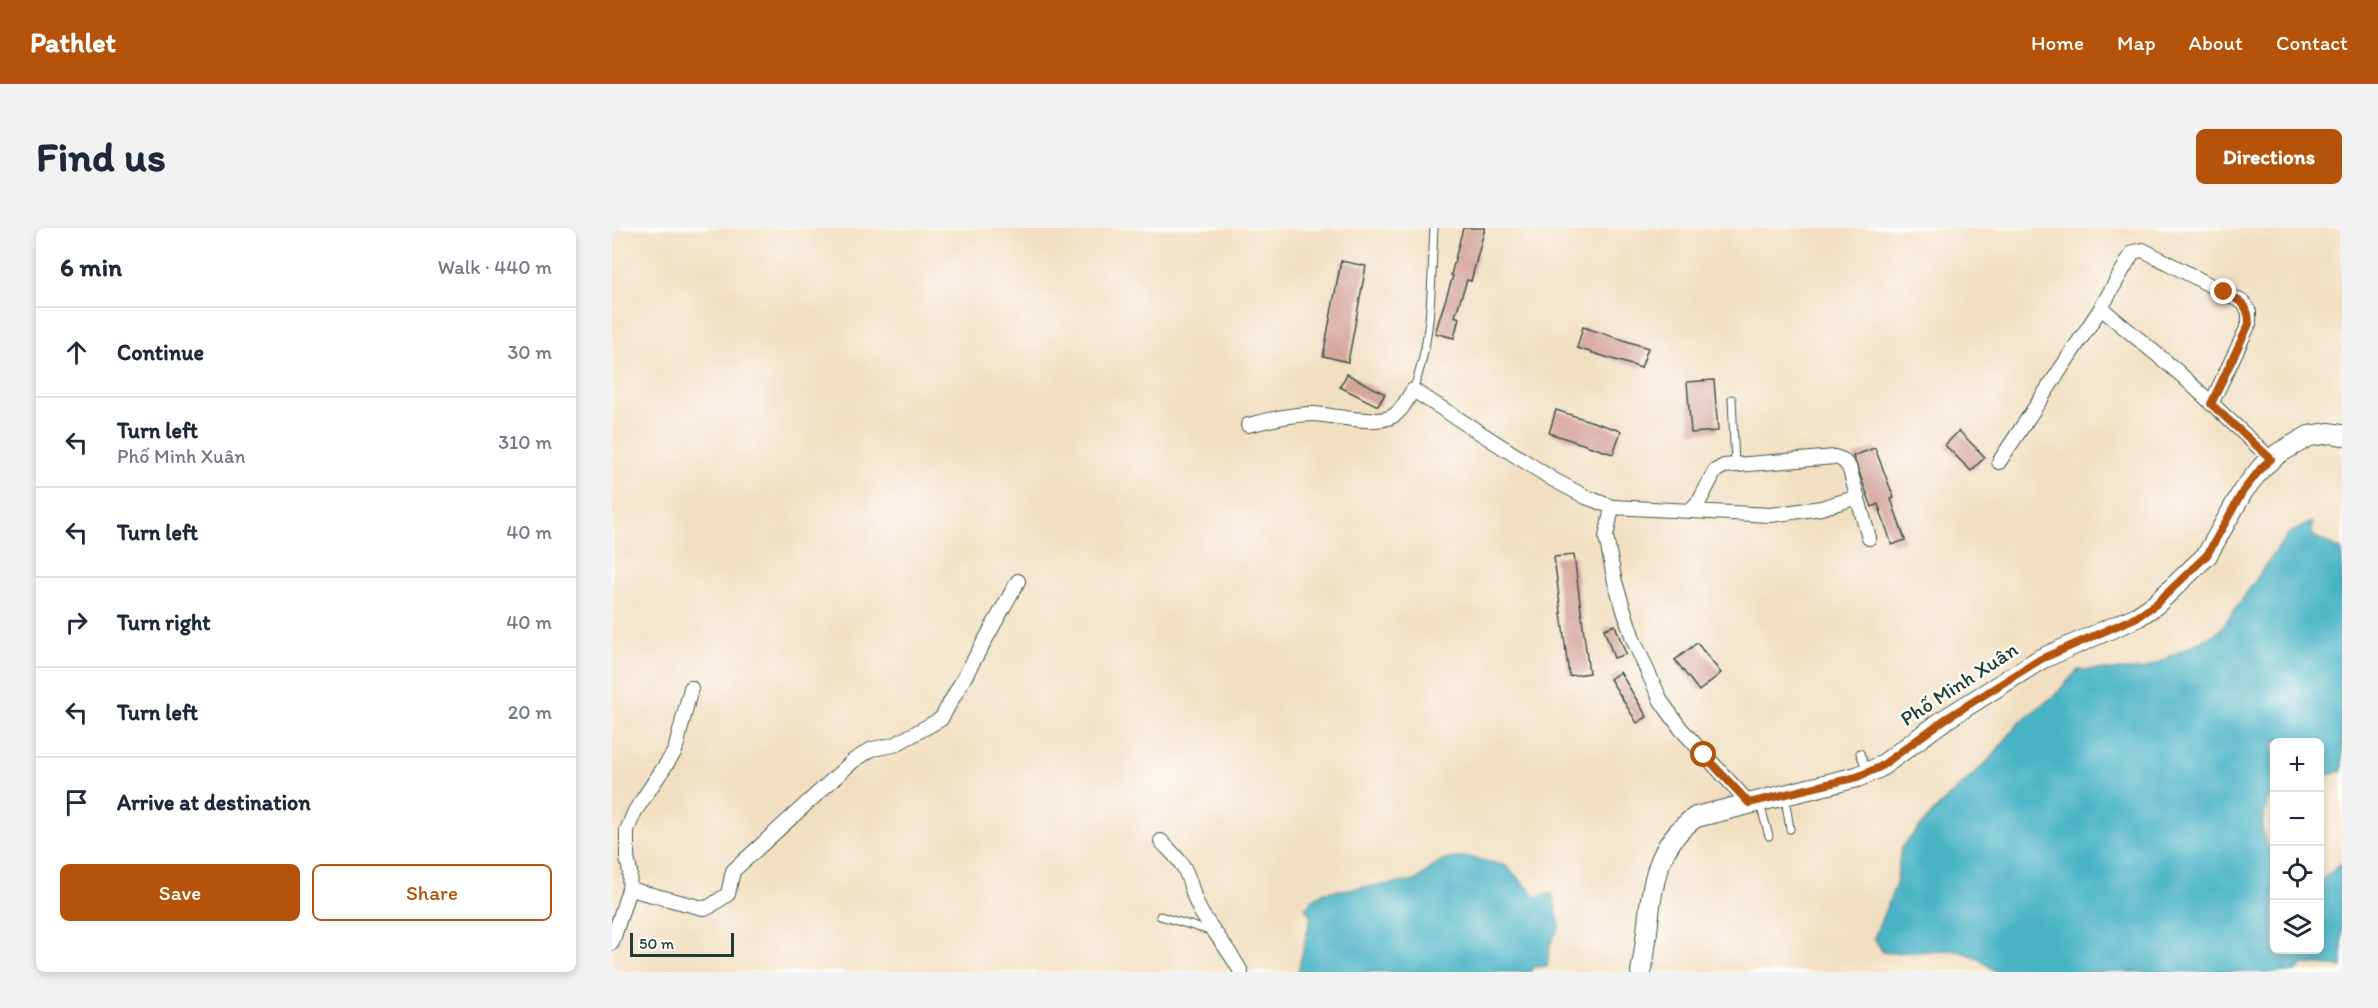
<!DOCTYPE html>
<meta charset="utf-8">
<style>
body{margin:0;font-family:Itim,sans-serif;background:#f2f2f3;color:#1f2937}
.controls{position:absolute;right:18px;bottom:18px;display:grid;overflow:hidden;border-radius:9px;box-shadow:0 3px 9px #0003}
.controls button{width:54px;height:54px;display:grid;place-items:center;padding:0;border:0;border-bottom:2px solid #e0e1e3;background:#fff;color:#1f2937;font:30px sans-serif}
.scale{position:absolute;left:18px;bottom:15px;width:104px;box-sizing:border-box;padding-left:6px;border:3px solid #1f3d34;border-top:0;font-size:16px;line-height:21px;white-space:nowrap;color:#1f3d34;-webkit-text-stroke:4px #fdfcf7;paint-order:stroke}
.stop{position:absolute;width:18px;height:18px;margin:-14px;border:4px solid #b45309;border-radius:50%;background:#fff}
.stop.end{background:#b45309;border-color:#fff;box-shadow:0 2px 6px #0008}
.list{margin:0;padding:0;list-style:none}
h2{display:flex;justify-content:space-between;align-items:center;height:78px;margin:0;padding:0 24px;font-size:26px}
h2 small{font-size:20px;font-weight:400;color:#747a83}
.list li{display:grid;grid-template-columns:39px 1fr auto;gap:18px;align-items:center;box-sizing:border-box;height:90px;padding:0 24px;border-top:2px solid #e0e1e3}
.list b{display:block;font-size:22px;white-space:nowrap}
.list p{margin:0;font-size:20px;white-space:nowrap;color:#747a83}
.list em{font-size:20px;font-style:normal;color:#747a83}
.actions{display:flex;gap:12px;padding:18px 24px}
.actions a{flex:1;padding:14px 0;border:2px solid #b45309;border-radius:9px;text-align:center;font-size:21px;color:#b45309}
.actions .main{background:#b45309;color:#fff}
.icon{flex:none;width:33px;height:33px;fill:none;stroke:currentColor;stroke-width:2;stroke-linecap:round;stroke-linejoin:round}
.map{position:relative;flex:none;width:1730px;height:744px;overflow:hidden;border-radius:9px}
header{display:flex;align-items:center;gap:36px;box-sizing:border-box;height:84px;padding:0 30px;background:#b45309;color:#fff}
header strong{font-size:28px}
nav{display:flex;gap:33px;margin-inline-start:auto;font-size:21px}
.intro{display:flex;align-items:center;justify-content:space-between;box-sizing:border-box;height:144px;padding:0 36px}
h1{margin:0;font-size:42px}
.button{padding:15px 27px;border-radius:9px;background:#b45309;color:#fff;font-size:21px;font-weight:700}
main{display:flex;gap:36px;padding:0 36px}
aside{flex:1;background:#fff;border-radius:9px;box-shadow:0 3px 9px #0003}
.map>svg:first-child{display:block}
.water{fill:#48b3c6;stroke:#34787d;stroke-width:1.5}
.building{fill:#d3a295}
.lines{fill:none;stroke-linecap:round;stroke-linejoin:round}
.lane-casing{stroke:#3f5549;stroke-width:9}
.street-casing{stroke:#3f5549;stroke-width:16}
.secondary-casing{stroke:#3f5549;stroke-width:22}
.lane{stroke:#fff;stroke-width:7}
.street{stroke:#fff;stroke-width:14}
.secondary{stroke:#fff;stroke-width:20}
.route{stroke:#b45309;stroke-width:8}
.labels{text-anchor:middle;stroke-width:5;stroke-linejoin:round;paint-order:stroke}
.street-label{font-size:21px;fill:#1f3d34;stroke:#fdfcf7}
</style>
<header>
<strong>Pathlet</strong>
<nav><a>Home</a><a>Map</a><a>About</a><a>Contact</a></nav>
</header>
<div class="intro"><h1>Find us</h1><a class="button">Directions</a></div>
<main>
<aside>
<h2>6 min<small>Walk · 440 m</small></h2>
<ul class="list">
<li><svg class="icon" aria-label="ahead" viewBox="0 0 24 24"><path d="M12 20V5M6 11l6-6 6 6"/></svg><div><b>Continue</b></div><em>30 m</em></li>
<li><svg class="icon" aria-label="left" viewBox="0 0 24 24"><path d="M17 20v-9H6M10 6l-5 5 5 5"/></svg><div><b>Turn left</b><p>Phố Minh Xuân</p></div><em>310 m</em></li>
<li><svg class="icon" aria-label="left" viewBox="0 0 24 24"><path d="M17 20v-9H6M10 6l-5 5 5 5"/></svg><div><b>Turn left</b></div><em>40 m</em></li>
<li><svg class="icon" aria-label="right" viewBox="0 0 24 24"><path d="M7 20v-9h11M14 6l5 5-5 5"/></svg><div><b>Turn right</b></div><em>40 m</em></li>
<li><svg class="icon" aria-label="left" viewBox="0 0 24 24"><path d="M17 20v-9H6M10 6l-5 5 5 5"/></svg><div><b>Turn left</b></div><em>20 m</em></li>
<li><svg class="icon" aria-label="arrive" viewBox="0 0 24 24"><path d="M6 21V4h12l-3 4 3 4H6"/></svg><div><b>Arrive at destination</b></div></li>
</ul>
<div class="actions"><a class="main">Save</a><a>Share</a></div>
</aside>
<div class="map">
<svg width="1730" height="744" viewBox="0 0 1730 744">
<rect width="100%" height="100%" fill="#fdfcf7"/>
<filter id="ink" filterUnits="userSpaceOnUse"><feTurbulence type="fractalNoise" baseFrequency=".0167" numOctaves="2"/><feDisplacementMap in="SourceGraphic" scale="12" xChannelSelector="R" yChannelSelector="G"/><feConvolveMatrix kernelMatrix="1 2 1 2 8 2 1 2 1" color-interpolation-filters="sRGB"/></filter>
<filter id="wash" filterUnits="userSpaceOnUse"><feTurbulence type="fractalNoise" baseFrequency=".008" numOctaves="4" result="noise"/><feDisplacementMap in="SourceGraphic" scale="24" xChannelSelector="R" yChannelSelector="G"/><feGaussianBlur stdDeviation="1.35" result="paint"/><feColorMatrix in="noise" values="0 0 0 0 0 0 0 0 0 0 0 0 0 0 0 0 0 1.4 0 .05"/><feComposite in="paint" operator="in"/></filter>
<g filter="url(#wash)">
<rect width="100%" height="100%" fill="#f2dfc1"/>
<path class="water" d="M1700 294V307L1730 323V543L1708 549V514H1662V567L1657 569C1650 592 1644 607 1662 626V722H1708V653L1730 635V739L1692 736 1684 744H1384C1342 706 1317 730 1271 724L1262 710 1284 656 1289 620 1327 578 1375 534 1408 494 1443 467 1466 442H1531L1607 404 1676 306Z
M855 629 894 638 925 669 940 665 948 698 938 716 935 738 920 739 919 744H686L699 688 693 680 701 671 713 664 803 653 830 632Z"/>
<g id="blocks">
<path class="building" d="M851 0H873L859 53 855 52 843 88 847 90 842 110 823 105 841 48 839 47Z
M729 33 754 38 736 134 711 128Z
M971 99 1036 120 1029 140 965 120Z
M735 146 773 166 766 178 728 159Z
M1102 152 1106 203 1079 205 1075 154Z
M944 182 1009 203 1001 226 937 205Z
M1347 203 1373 229 1359 243 1333 217Z
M1263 220 1282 270 1279 271 1293 312 1280 317 1266 276 1260 279 1241 228Z
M962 327 977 445 957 448 942 329Z
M1003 397 1014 426 1002 430 992 401Z
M1085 415 1109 445 1087 463 1063 432Z
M1008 444 1035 489 1025 495 998 451Z"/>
</g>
</g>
<g filter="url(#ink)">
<use href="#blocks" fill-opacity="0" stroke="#3f5549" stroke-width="1.5"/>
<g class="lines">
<g class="lane-casing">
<path id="lane" d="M801 162C821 112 819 54 822 0
M1120 171 1123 237
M1248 525 1255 543
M1173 570 1178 601
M1148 576 1157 608
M548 688 598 703"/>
</g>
<g class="street-casing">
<path id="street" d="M1489 80 1566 144 1659 231
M636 197C658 192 679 186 701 186 722 187 763 198 781 188 790 183 795 171 801 162L942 252 974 269 1000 279 1159 287 1209 280 1246 269
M1387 234 1489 80 1521 24 1531 22 1632 75 1637 84V96L1599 176
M1000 279 994 309 1003 354 1021 411 1049 473 1069 501 1137 575
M1078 283 1088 272 1103 243 1112 238 1223 229 1231 232 1237 239 1257 310
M549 613C557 622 568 631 573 642 580 656 581 672 590 686 603 706 618 723 629 744
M17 661 91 680 97 679 116 666 121 643 241 533 260 521 282 517 329 491 406 353
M0 715 17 661 18 644 15 630V602L23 583 63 523 79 460"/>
</g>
<g class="secondary-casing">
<path id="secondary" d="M1029 744C1041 689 1031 624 1084 589L1245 549 1268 539 1332 492 1429 431 1525 389 1543 377 1595 327 1631 263 1650 239 1667 225 1697 208 1718 205 1730 207"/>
</g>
<use href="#lane" class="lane"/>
<use href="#street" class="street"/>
<use href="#secondary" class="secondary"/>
</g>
</g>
<g class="lines" filter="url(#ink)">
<path class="route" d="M1092 527 1137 575 1245 549 1268 539 1332 492 1429 431 1525 389 1543 377 1595 327 1631 263 1650 239 1659 231 1599 176 1637 96C1637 76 1628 73 1612 64"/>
</g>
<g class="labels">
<g class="street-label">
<text transform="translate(1347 456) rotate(-33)" y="7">Phố Minh Xuân</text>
</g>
</g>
</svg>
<div class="controls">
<button>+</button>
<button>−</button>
<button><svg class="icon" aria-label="locate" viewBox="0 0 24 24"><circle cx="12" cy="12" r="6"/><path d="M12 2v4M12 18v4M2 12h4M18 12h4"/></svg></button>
<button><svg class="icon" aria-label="layers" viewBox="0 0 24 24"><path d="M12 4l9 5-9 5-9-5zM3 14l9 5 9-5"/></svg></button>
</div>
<div class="scale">50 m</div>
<div class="stop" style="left:1092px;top:527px"></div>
<div class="stop end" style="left:1612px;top:64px"></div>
</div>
</main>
